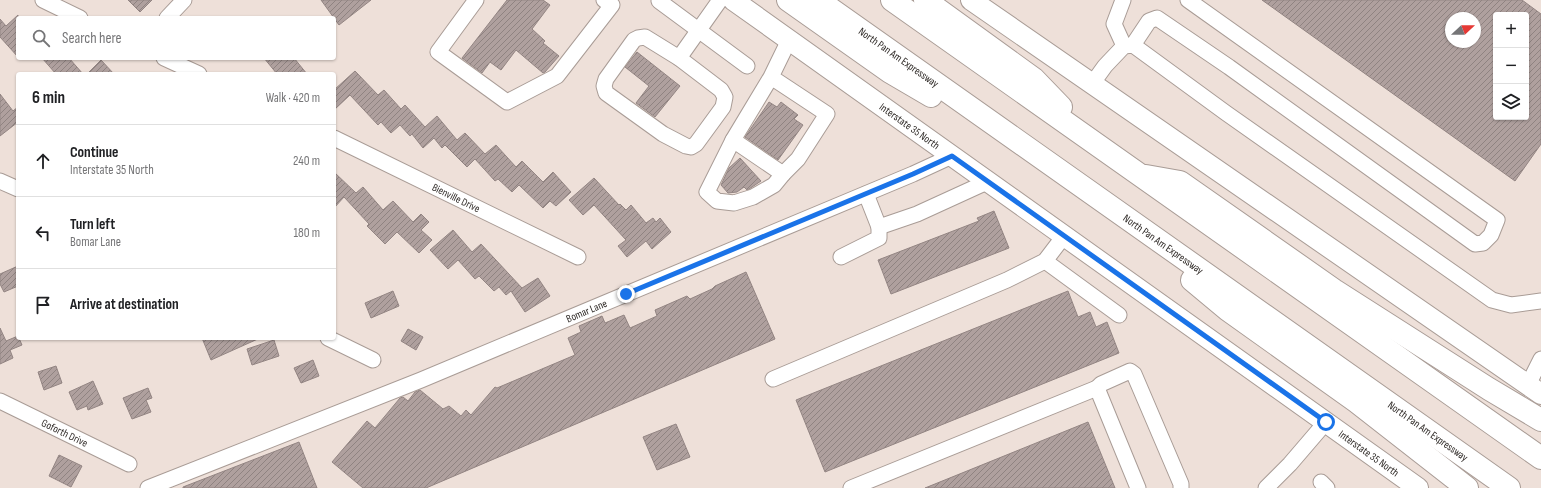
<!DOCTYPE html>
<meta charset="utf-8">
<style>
body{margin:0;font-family:"Sofia Sans Condensed",sans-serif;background:#f6f6f6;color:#202124}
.controls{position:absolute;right:12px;top:12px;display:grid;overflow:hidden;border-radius:4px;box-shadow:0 1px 3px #0004}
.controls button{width:36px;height:36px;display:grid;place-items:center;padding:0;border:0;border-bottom:1px solid #e0e0e0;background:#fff;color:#202124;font:20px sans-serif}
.compass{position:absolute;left:1445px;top:12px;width:36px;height:36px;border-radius:50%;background:#fff;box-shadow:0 1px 3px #0004;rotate:68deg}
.stop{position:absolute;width:12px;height:12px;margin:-9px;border:3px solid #1a73e8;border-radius:50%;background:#fff}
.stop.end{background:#1a73e8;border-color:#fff;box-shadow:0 1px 4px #0008}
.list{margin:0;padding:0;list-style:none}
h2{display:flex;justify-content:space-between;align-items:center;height:52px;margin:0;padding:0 16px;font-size:17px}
h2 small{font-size:13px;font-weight:400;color:#757577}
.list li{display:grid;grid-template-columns:26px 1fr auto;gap:12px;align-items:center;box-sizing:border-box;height:72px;padding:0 16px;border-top:1px solid #e0e0e0}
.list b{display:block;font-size:15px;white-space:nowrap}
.list p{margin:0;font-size:13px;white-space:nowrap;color:#757577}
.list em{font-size:13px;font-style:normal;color:#757577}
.icon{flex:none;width:22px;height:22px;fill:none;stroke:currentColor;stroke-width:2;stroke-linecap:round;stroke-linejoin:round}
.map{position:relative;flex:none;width:1541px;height:488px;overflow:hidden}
.search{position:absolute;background:#fff;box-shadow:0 1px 3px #0004;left:16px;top:16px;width:320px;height:44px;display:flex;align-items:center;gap:10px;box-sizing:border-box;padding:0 14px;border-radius:4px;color:#757577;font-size:15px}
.panel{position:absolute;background:#fff;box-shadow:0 1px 3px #0004;left:16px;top:72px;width:320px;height:268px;border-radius:4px}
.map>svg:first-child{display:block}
.building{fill:url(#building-hatch);stroke:#938583;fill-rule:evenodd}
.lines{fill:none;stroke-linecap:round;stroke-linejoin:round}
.minor-casing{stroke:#a99c96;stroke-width:17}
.major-casing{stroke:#a99c96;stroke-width:22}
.highway-casing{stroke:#a99c96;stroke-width:24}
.minor{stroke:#fff;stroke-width:15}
.major{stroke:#fff;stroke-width:20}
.highway{stroke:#fff;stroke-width:22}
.route{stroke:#1a73e8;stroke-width:5}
.labels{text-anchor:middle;stroke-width:3;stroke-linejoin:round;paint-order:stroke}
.street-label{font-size:11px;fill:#312c29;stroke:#fbede6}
</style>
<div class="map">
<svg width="1541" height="488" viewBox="0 0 1541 488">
<defs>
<pattern id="building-hatch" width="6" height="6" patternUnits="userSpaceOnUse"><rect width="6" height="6" fill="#afa09e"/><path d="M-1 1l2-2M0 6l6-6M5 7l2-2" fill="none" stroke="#8f8381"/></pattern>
</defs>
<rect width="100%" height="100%" fill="#eee0d9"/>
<path class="building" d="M128 0H152L140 12Z
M321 0H371L339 25Z
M507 0H543L550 5 532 29 545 41 543 43 559 56 545 72 543 73 516 50 501 70 490 62 482 73 462 58Z
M1262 0H1522L1541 14V144L1515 181ZM1496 15H1526V117H1496ZM1451 18H1475V42H1451Z
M18 15V57L0 37V19L6 26Z
M637 52 680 86 655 117 636 103 649 86 625 67Z
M42 58H69L83 74H56Z
M264 58H294L307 74H277Z
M101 60 114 74H87Z
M355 71 378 95 384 90 401 109 405 105 425 127 437 116 457 140 465 133 485 154 496 145 516 167 522 161 543 182 553 172 571 192 556 206 550 201 543 208 519 185 512 192 498 179 495 181 475 159 467 167 445 145 442 148 434 138 423 148 412 134 410 136 400 125 391 133 381 122 378 125 350 95 334 110V90Z
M0 94 13 111 18 107V122L0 136Z
M769 102 777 107 781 102 798 115 794 119 803 125 778 160 745 137Z
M740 158 761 181 749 189 747 190 744 187 737 192 728 193 721 185 729 168Z
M334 172 356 193 363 187 383 210 393 201 413 222 421 214 429 222 421 230 432 240 419 253 397 232 385 244 367 226 369 224 344 197 334 208Z
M594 178 619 205 620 204 626 210 631 205 646 223 653 218 656 222 660 218 671 232 652 249 646 241 627 257 618 246 626 240 594 205 583 215 569 200Z
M994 211 1009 248 891 294 878 260 979 221 977 218Z
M453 230 472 252 481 244 522 288 538 278 550 296 525 312 511 291 506 295 499 287 494 291 479 276 475 279 458 260 448 269 430 250Z
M18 266V286L4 292 0 284V274Z
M746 272 775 339 426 488H363L332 462 367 421 375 428 400 398 403 397 408 401 415 392 420 390 443 409 449 406 461 416 466 410 471 415 495 387 497 388 575 355 568 338 581 332 579 326 602 316 605 323 624 315 630 328 657 316 655 310 687 296 690 299 712 289 715 286Z
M393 291 399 306 371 318 365 303Z
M1068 291 1078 317 1090 312 1096 327 1107 322 1119 353 825 472 796 400Z
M0 328 6 341 18 336 22 345 10 350 13 358 0 364Z
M408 329 423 337 416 350 401 341Z
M202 338H260L211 360Z
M274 340 279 356 252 365 247 349Z
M313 360 319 376 301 383 294 368Z
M56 366 62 383 44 390 38 372Z
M93 381 103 404 88 410 87 406 77 410 69 392Z
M148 388 152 398 146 400 151 412 132 419 123 398Z
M1088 422 1115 488H925Z
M676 424 690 457 657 470 643 437Z
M299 442 317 488H183V487Z
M59 455 82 466 71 487 49 476Z"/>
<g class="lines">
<g class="minor-casing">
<g id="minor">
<path d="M43 0 80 18"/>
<path d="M476 0 438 52 507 102 557 76 612 5 604 0"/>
<path d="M1123 0 1114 24 1124 46"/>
<path d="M659 1 747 66"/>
<path d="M167 18 184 0"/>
<path d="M645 37 679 58 721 90 725 97 723 107 696 144 691 147 686 146 663 134 606 93 604 86 606 79 634 40 638 38Z"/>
<path d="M1133 45 1149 21 1157 18 1229 67 1475 244 1483 243 1491 235 1497 220 1188 0"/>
<path d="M164 58 199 74"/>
<path d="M679 58 720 0"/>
<path d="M771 77 733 140 783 174 798 159 827 114 771 77 789 40"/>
<path d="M1092 84 1105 66 1124 46 1133 45 1226 113 1492 300 1511 305 1541 301"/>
<path id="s1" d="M334 138 578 257"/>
<path d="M733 140 707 192 717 201 734 203 753 197 774 185 783 174"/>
<path d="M0 181 18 189"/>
<path d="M866 194 879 227 917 214 987 182"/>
<path d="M841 257 879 238V227"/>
<path d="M1045 261 1119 315"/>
<path d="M328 338 373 360"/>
<path d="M773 379 1007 280 1045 261 1064 236"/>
<path d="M1528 385 1541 359"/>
<path id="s2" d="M0 401 129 464"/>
<path d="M1321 482 1327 488"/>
<path id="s3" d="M148 488 421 380 913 174 952 156"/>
<path d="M851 488 1097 388"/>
<path d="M1138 488 1097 388 1101 384 1130 371 1134 374 1181 484V488"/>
<path d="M1266 488 1290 464 1326 422"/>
</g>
</g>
<g class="major-casing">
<g id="major">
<path id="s4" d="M733 0 1418 488"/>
<path d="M971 0 1541 394"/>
</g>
</g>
<g class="highway-casing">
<g id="highway">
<path d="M788 0 890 72 931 96"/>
<path id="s5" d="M818 0 1509 488"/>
<path d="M892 0 1541 458"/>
<path d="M925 0 1034 79 1061 107"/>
<path d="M1146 176 1180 182 1334 290 1489 389 1541 420"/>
<path d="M1192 280 1228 310 1357 402 1467 488"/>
</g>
</g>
<use href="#minor" class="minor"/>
<use href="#major" class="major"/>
<use href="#highway" class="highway"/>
</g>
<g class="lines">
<path class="route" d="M626 294 913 174 952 156 1326 422"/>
</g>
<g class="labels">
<g class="street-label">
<text dy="4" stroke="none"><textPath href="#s5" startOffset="99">North Pan Am Expressway</textPath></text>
<text dy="4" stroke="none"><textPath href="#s4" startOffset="217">Interstate 35 North</textPath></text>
<text dy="4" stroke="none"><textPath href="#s1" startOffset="136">Bienville Drive</textPath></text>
<text dy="4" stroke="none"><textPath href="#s5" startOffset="423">North Pan Am Expressway</textPath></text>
<text dy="4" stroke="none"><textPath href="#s3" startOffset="473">Bomar Lane</textPath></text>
<text dy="4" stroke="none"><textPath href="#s5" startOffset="747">North Pan Am Expressway</textPath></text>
<text dy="4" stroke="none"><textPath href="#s2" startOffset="72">Goforth Drive</textPath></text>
<text dy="4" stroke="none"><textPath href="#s4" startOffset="781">Interstate 35 North</textPath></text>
</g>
</g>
</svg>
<div class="controls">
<button>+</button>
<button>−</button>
<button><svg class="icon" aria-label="layers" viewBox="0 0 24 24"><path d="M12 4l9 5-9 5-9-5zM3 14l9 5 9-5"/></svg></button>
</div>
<svg class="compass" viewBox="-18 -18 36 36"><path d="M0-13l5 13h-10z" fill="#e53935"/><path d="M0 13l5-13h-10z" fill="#757577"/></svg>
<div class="stop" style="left:1326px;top:422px"></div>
<div class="stop end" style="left:626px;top:294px"></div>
<div class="search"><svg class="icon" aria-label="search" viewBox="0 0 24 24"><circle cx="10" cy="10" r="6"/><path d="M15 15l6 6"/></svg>Search here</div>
<section class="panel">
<h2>6 min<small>Walk · 420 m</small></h2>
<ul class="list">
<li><svg class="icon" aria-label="ahead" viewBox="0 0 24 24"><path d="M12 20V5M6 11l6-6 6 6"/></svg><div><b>Continue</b><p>Interstate 35 North</p></div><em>240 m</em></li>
<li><svg class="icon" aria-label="left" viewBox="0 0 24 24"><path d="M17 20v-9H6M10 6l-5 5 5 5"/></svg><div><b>Turn left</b><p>Bomar Lane</p></div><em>180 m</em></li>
<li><svg class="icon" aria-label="arrive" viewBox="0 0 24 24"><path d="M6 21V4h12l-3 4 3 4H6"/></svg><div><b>Arrive at destination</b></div></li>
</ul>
</section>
</div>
